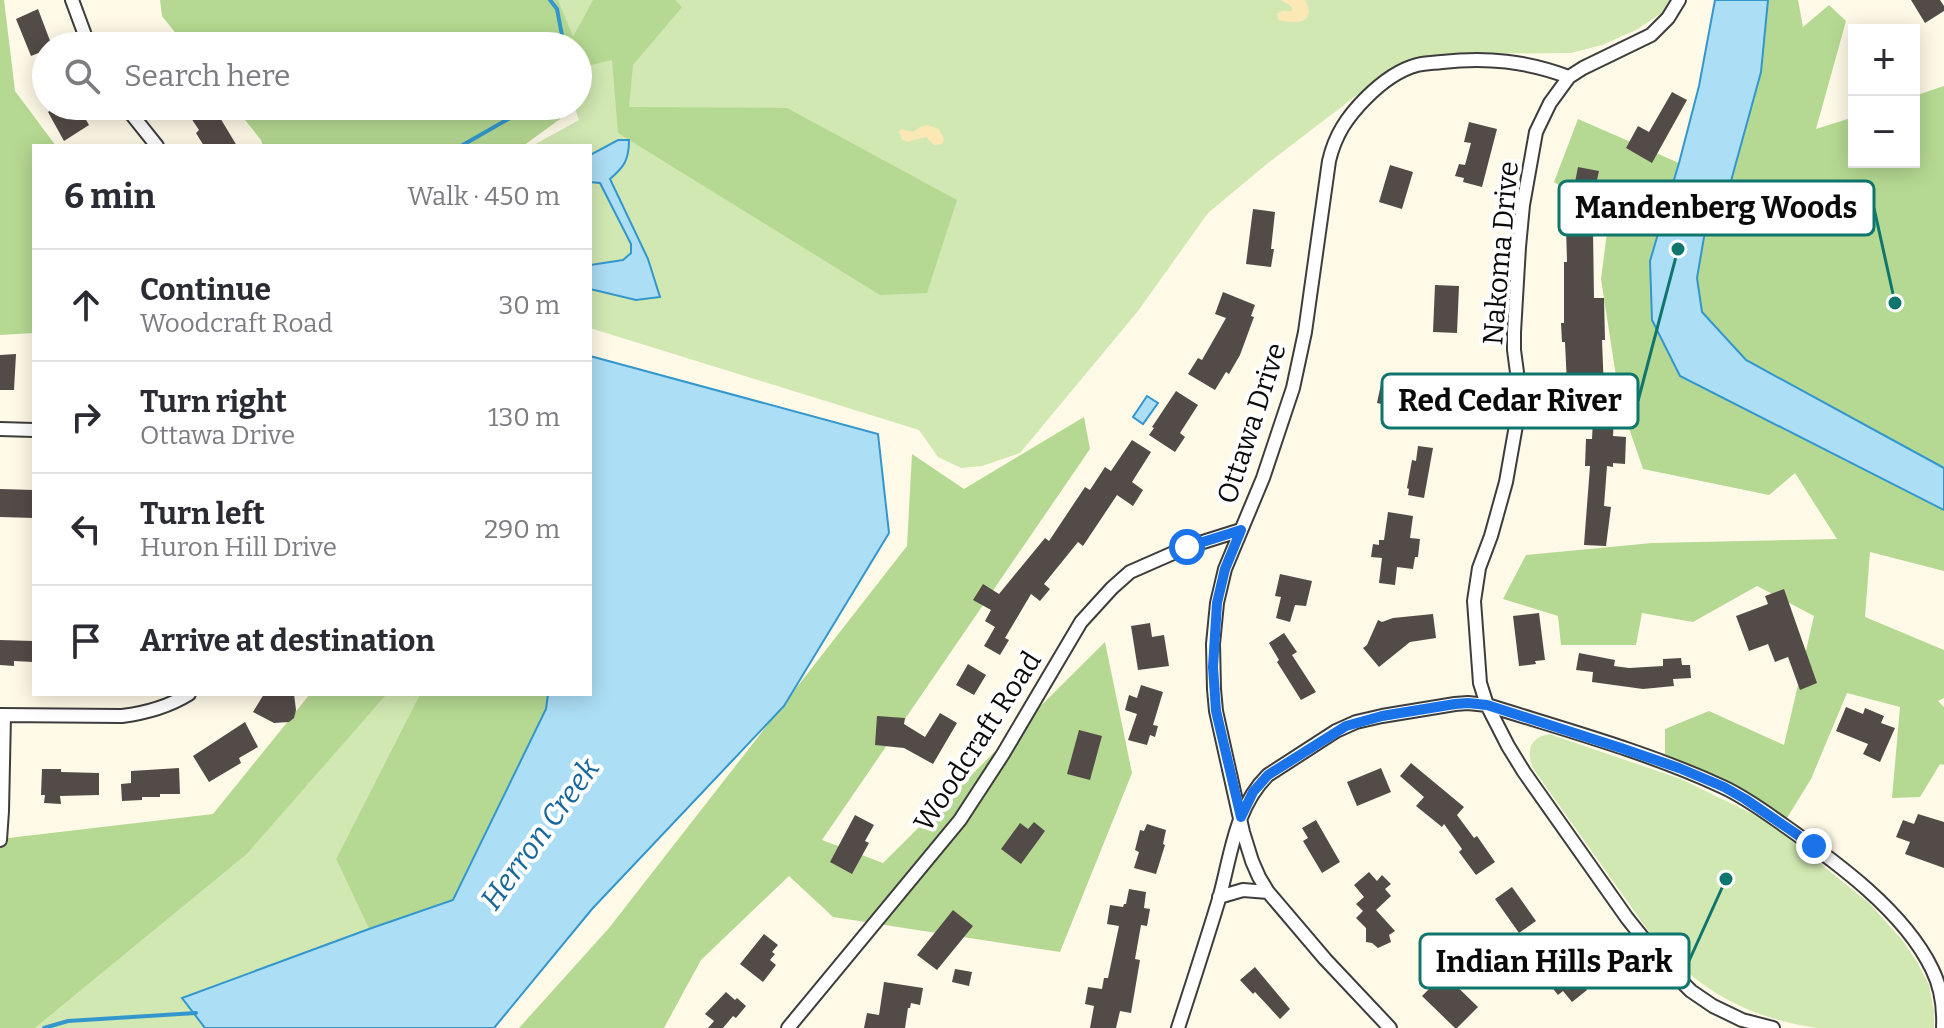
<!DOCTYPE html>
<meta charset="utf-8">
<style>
body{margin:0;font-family:Bitter,serif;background:#f7f7f7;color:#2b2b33}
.controls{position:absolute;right:24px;top:24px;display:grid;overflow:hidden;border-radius:0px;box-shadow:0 4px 20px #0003}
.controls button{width:72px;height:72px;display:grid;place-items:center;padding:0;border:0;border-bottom:2px solid #e1e1e2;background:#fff;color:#2b2b33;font:40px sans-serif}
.stop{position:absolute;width:24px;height:24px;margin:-18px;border:6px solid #1a73e8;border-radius:50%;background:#fff}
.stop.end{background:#1a73e8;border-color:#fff;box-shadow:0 2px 8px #0008}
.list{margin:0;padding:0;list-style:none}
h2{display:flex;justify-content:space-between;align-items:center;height:104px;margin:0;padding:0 32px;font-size:34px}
h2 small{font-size:26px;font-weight:400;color:#7c7c81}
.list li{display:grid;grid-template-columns:52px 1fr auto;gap:24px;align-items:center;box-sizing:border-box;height:112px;padding:0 32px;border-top:2px solid #e1e1e2}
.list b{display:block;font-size:30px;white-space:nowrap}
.list p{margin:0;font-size:26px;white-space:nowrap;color:#7c7c81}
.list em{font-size:26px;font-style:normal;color:#7c7c81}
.icon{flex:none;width:44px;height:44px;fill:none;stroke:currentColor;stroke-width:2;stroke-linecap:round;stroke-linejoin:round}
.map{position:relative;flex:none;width:1944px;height:1028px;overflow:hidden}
.search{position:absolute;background:#fff;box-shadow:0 4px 20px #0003;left:32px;top:32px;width:560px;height:88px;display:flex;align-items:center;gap:20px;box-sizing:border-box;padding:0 28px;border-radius:44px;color:#7c7c81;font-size:30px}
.panel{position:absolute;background:#fff;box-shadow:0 4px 20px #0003;left:32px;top:144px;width:560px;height:552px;border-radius:0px}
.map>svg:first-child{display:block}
.green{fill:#d1e8b2}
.forest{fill:#b5d992}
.sand{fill:#fbe8b4}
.water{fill:#acdef6;stroke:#3397cd;stroke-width:2}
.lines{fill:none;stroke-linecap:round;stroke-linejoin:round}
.stream{stroke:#3397cd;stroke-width:4}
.building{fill:#534b47}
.street-casing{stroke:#3d3d3d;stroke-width:16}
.street{stroke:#fff;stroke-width:12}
.route{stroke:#1a73e8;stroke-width:10}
.labels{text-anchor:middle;stroke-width:8;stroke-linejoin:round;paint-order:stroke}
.street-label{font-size:28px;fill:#0a0a0a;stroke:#fff}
.water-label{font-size:30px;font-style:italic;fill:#15679b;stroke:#fff}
.leader{fill:none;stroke:#0f766e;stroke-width:3}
.callout-dot{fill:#0f766e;stroke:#fff;stroke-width:3}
.callout{fill:#fff;stroke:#0f766e;stroke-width:3}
.callout-label{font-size:30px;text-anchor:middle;font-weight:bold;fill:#0a0a0a}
</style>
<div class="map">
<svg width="1944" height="1028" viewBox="0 0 1944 1028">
<rect width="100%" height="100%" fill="#fff9e7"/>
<path class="green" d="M537 0H1670L1663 12 1636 30 1602 45 1571 53 1450 54 1417 59 1391 69 1268 163 1208 213 1138 311 1020 453 982 466 961 468 938 457 919 430 590 328V146H532L579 120 574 106H578V46Z
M387 694H420L336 859 369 929 183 998 205 1028H35L247 854Z
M1549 734 1681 779 1767 821 1869 903 1903 941 1917 962 1929 985 1934 1011V1028C1907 1028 1881 1028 1854 1028 1842 1028 1829 1028 1817 1028 1749 1018 1699 991 1654 939L1534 770C1526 753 1528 738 1549 734Z"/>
<path class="forest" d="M0 0H4L15 91 56 146H34V333L0 335Z
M160 0H558L573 37 593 0H675L682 7 633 65 629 107 787 108 957 200 927 293 880 295 618 133 612 60 578 68V46H186L162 16Z
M1768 0H1798L1803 27 1829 5 1846 21 1816 129 1854 117V162H1914V96L1944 86V468L1746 360 1702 312 1697 278 1704 237 1731 181 1761 72Z
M234 106H562L560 119 523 146H263L261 140Z
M1578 119 1679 163 1650 261 1652 320 1680 375 1944 510V571L1870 552 1865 617 1944 650V698L1938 701 1944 707V765L1940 764 1920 797 1892 798 1900 707 1847 693 1811 779 1787 818 1665 754V729L1709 711 1784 745 1814 616 1757 586 1693 622 1642 613 1636 645H1561L1558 616 1503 599 1526 555 1652 543 1837 539 1795 473 1769 495 1643 469 1620 402 1601 279 1609 217 1554 182Z
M1084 417 1090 449 822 840 883 863 1105 642 1132 773 1060 952 833 917 789 876 701 960 664 1028H519L609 928 907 546 912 454 964 489Z
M310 694H387L247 854 35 1028H0V839L213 814Z
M420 694H548L546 709 453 900 369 929 336 859Z"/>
<path class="sand" d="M1281 0H1305C1318 23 1294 26 1278 19L1277 14 1282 11H1292V7Z
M927 125 939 129 944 139 942 144 934 145 926 137 907 142 902 139 899 132 901 129 913 132 920 127Z"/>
<path class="water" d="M1715 0H1768L1761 72 1731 181 1704 237 1697 278 1702 312 1746 360 1944 468V510L1680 376 1652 320 1650 261 1679 163 1699 86Z
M618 140H629C629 160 624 167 610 179L648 259 660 297 636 300 590 289V265L623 260 631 253V244L600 183 590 182V155Z
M590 356 878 434 889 533 784 706 592 909 494 1028H205L182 998 369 929 453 900 546 709 548 694H590Z
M1147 396 1158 403 1143 424 1133 417Z"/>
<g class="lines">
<path class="stream" d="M550 0 557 9 564 46
M461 146 531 106
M44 1028 68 1021 196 1013"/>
</g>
<path class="building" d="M1911 0H1940L1944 6V11L1925 23Z
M38 9 52 46H46V50L31 56 16 19Z
M1672 92 1687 100 1652 163 1626 148 1638 126 1649 132Z
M56 106H78L89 125 64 141 48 112Z
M183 106H213L237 146H204L196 133 199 130Z
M1469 122 1497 129 1482 187 1463 182 1464 178 1455 176 1459 164 1465 165 1471 143 1464 142Z
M1390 165 1413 172 1402 209 1379 202Z
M1578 167 1599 171 1586 230H1593L1594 298H1604L1605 340H1602L1605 416H1614L1613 436 1626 437 1625 464 1613 463V467L1607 466 1604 506 1611 507 1606 546 1584 545 1590 466H1585L1586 439H1592L1594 401 1559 403V386L1567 385 1565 342H1562L1561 323H1564V262H1567L1566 227Z
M1253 209 1275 212 1271 249H1274L1271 267 1246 264Z
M1435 285 1459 286 1457 333 1433 332Z
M1223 292 1255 305 1251 316 1254 317 1240 355 1229 374 1226 372 1215 390 1188 374 1198 358 1202 360 1226 318 1215 314Z
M16 354 14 390H0V355Z
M1381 384 1399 388 1395 407 1377 403Z
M1176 391 1198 405 1180 433 1185 437 1175 452 1149 435 1154 428 1152 427Z
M1132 440 1151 452 1132 482 1143 490 1133 506 1117 495 1083 546 1078 542 1044 584 1050 589 1040 601 1031 594 1005 638 1009 640 1000 655 984 646 995 627 985 621 991 610 973 600 983 584 999 594 1045 538 1049 541 1085 487 1090 490 1105 467 1111 471Z
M1418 446 1433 448 1424 498 1408 495 1409 489 1407 488 1412 460 1416 461Z
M0 489 34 490V518L0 517Z
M1388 512 1413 516 1410 538 1420 539 1418 557H1415L1413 569 1397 567 1395 585 1379 583 1382 558 1371 557 1373 544 1379 545V540H1384Z
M1280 574 1312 581 1306 606 1295 605 1290 622 1276 618 1281 597 1275 596Z
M1784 589 1817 683 1800 690 1788 657 1775 662 1768 644 1749 651 1736 616 1768 604 1765 596Z
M1539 613 1545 660 1535 661 1536 664 1519 666 1513 616Z
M1433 614 1436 638 1410 642 1379 667 1363 648 1367 645 1378 620 1382 622 1393 618Z
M1150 623 1152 637 1164 635 1169 666 1138 670 1131 626Z
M1284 633 1297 652 1292 655 1316 692 1301 700 1277 662 1279 660 1269 643Z
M0 640 33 641V662L14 661V666L0 665Z
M1579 653 1615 660 1614 666 1629 668 1663 666V659L1681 658 1682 665H1690L1691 678 1673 679 1674 686 1643 689 1592 682 1593 672 1576 670Z
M968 664 986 675 974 695 956 685Z
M1141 685 1163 692 1153 725 1158 726 1155 737 1150 735 1147 745 1128 740 1137 714 1125 710 1129 695 1137 698Z
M264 694H294L296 710 294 718 289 722 274 723 253 712Z
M1846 707 1863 714 1865 708 1884 716 1881 723 1895 728 1880 762 1863 754 1868 744 1836 731Z
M940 713 957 723 933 764 904 748 875 745 877 716 905 718 904 724 925 737Z
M245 722 258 747 239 758 241 763 209 782 193 756Z
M1079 730 1102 736 1090 780 1067 774Z
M1411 763 1464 807 1457 815 1474 838 1477 836 1495 862 1476 875 1459 852 1462 849 1444 824 1442 827 1416 806 1424 797 1400 776Z
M179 768 180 794H160V797H142V800L122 801 121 784 131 783V771Z
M1381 768 1391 792 1357 806 1347 782Z
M42 769H61V772L99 773V795L60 796 61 804 44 803 45 795H41Z
M1918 814 1944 822V868L1905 854 1910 842 1896 837 1903 820 1914 824Z
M855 815 874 825 865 841 869 843 852 874 830 862Z
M1316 820 1340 862 1322 873 1303 841 1308 838 1302 828Z
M1034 822 1045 831 1021 864 1001 849 1020 823 1028 829Z
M1147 824 1166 830 1163 844 1165 845 1156 874 1134 868 1139 852 1135 850 1140 830 1144 831Z
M1369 872 1377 881 1382 875 1391 884 1385 889 1391 896 1376 910 1395 931 1389 935 1391 942 1378 948 1372 943 1366 942V928L1356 918 1363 911 1356 904 1364 897 1354 885Z
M1512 887 1536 921 1519 933 1495 899Z
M1129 889 1146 892 1144 908 1150 909 1147 926 1141 925 1135 959 1140 960 1131 1013 1120 1011 1116 1028H1090L1094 1006 1085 1004 1088 987 1102 989 1104 978H1108L1119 926 1107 924 1110 905 1123 907 1124 904H1126Z
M953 910 973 926 937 970 917 955Z
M764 934 778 945 772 952 775 954 770 960 776 965 763 982 740 964Z
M1553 947 1587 990 1572 1002 1563 991 1558 995 1546 980 1549 977 1536 960Z
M1435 960 1447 971 1444 974 1478 1007 1457 1028H1455L1422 996 1431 987 1419 977Z
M1255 967 1290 1009 1280 1019 1255 992 1253 994 1240 980Z
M955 969 972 972 969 986 952 982Z
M884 982 923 988 920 1005 911 1003 910 1008H908L905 1028H864L867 1013 879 1015Z
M726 992 735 1000 737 998 746 1006 736 1018 733 1016 723 1028H708L714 1021 705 1014Z"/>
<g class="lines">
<g class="street-casing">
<path id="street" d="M72 0 89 46
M1679 0 1668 18 1651 35 1583 68 1569 77 1550 103 1536 132 1523 205 1519 247 1514 332V350L1518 380V414L1506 482 1491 536 1479 568 1474 601 1480 683 1487 705 1508 746 1524 772 1627 918 1663 963 1691 991 1713 1006 1742 1020 1773 1028
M125 106 157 146
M0 429 34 430
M0 715 122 716C146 713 168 707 189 694
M0 840 2 811 4 715
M1219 897 1243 890 1268 892
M788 1028 960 820 1003 754 1081 622 1112 588 1130 572 1187 547 1241 530
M1178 1028C1192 985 1206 942 1219 899 1231 856 1235 807 1268 775L1336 731 1356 722 1382 716 1455 704 1468 703 1487 705C1566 730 1648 752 1723 787 1745 797 1765 812 1785 826 1836 862 1904 911 1932 969 1941 987 1944 1007 1943 1028
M1390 1028 1325 959 1268 892 1259 877 1252 861 1243 832 1216 711 1214 689 1213 644 1217 603 1225 569 1263 478 1293 388 1305 332 1329 161C1335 135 1347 117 1366 98 1379 85 1398 70 1417 65 1425 63 1434 63 1442 62 1487 57 1526 61 1569 77"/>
</g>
<use href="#street" class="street"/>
</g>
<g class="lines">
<path class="route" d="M1187 547 1241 530 1225 569 1217 603 1213 667 1216 711 1241 817 1253 792 1268 775 1346 726 1382 716 1455 704 1468 703 1487 705 1621 748 1679 768 1724 787 1745 799 1814 846"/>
</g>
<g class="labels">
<g class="street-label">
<text transform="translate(1500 253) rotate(-85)" y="10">Nakoma Drive</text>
<text transform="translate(1251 423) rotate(-72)" y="10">Ottawa Drive</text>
<text transform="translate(977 741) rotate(-57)" y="10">Woodcraft Road</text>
</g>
<g class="water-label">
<text transform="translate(540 834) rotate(-54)" y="10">Herron Creek</text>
</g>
</g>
<path class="leader" d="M1895 303L1874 208M1678 249L1638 401M1726 879L1689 961"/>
<g class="callout-dot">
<circle cx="1895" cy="303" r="8"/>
<circle cx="1678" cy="249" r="8"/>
<circle cx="1726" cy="879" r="8"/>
</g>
<g class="callout">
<rect x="1559" y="181" width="315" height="54" rx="8"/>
<rect x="1382" y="374" width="256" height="54" rx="8"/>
<rect x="1420" y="934" width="269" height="54" rx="8"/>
</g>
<g class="callout-label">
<text x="1716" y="218">Mandenberg Woods</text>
<text x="1510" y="411">Red Cedar River</text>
<text x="1554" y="972">Indian Hills Park</text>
</g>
</svg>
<div class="controls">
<button>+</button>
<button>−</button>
</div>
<div class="stop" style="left:1187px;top:547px"></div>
<div class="stop end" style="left:1814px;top:846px"></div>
<div class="search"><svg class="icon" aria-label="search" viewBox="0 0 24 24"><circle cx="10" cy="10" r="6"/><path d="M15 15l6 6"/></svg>Search here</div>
<section class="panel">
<h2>6 min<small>Walk · 450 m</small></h2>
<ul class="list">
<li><svg class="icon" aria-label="ahead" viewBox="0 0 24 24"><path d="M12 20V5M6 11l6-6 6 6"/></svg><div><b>Continue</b><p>Woodcraft Road</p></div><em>30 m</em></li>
<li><svg class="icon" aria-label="right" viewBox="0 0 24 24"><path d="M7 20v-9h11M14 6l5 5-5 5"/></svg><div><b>Turn right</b><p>Ottawa Drive</p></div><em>130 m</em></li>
<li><svg class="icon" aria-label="left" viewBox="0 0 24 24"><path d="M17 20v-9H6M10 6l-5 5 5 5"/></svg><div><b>Turn left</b><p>Huron Hill Drive</p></div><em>290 m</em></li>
<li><svg class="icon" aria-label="arrive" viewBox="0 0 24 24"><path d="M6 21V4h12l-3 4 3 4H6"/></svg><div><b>Arrive at destination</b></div></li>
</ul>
</section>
</div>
